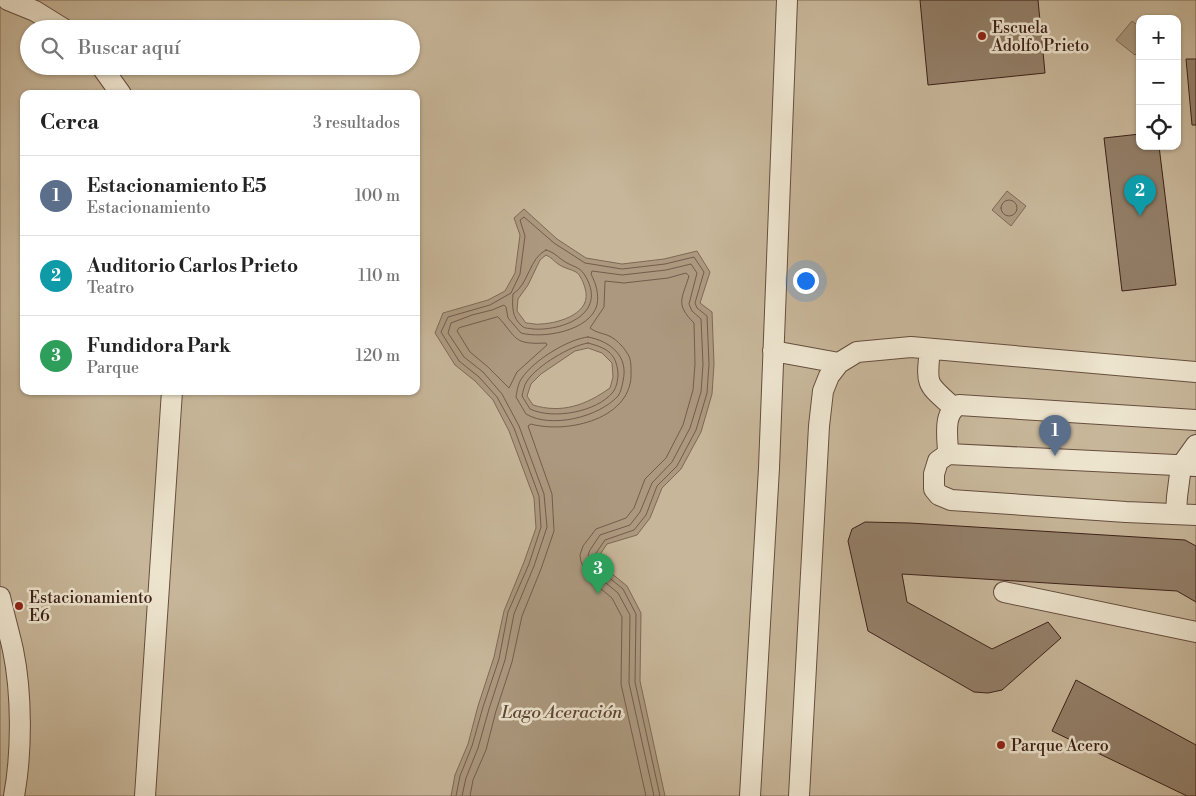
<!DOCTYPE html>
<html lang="es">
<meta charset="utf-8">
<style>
body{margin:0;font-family:"Libre Bodoni",serif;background:#f6f6f6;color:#222}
.controls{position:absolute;right:15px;top:15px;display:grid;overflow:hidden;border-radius:10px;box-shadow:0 1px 4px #0004}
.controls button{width:45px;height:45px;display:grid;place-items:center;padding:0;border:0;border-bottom:1px solid #e0e0e0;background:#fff;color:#222;font:25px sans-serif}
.you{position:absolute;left:805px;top:280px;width:18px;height:18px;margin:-12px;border:4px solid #fff;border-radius:50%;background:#1a73e8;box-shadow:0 0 0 8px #1a73e833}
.badge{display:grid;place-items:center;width:32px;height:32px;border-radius:50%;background:#ea580c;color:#fff;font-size:16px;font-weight:700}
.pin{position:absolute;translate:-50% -41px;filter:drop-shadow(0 1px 2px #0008)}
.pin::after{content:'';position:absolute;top:26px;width:18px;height:15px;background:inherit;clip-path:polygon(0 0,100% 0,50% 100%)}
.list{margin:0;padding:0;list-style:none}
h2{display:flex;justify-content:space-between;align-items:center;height:65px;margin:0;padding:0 20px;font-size:21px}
h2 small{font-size:16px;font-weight:400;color:#767676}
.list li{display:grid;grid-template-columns:32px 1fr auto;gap:15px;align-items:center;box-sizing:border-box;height:80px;padding:0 20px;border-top:1px solid #e0e0e0}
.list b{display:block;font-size:19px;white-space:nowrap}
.list p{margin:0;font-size:16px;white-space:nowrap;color:#767676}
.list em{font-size:16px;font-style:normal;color:#767676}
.icon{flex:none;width:28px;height:28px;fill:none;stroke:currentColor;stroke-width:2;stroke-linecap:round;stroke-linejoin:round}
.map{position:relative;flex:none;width:1196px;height:796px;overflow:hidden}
.search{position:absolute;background:#fff;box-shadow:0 1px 4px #0004;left:20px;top:20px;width:400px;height:55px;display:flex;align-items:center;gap:12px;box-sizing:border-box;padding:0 18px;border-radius:28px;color:#767676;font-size:19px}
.panel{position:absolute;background:#fff;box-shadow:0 1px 4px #0004;left:20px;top:90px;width:400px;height:305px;border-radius:10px}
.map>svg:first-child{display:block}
.green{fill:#c7b699;stroke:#826c58;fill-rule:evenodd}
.water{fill:#ab987e;stroke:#7f6855;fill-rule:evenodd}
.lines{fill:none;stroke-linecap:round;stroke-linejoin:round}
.shore{stroke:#745c4b;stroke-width:1}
.building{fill:#937f69;stroke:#3c2118}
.minor-casing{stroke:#664e3f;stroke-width:22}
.minor{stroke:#ede4ce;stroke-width:20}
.poi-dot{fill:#8f2418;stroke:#ede4ce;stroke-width:2}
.labels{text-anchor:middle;stroke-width:5;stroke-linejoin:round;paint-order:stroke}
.poi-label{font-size:16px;fill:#3c2118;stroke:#ede4ce;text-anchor:start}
.water-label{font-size:18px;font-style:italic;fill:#5d4537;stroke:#ede4ce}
</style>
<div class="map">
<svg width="1196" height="796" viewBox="0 0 1196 796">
<rect width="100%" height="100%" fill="#e4d5b3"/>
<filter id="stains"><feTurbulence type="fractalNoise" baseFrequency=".004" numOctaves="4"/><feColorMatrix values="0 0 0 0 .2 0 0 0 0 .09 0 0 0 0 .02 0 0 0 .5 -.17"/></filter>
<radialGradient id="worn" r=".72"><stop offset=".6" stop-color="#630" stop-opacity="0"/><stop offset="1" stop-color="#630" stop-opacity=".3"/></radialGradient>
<path class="green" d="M0 0H1196V796H0ZM1140 19H1177V146H1140ZM29 29H411V66H29ZM24 94H416V391H24Z"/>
<path class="water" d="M1132 21 1140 27V50L1135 55 1116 40Z
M1007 191 1026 206 1011 226 992 210Z
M524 209 557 239 586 258 622 264 664 259 697 251 710 272 700 303 712 312 714 364 712 394 701 432 681 469 662 488 650 518 637 535 607 544 599 556 605 568 627 586 641 613 640 681 665 796H451L455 775 468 744 478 706 494 657 504 611 524 562 536 528 534 498 509 431 493 400 475 381 455 365 435 333 443 313 488 300 505 291 515 273 520 235 514 218ZM546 255C551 257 554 261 558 264 563 268 571 269 576 272 580 274 584 284 585 288 593 313 560 323 541 324 536 325 531 323 526 323L517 311 518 299 528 285 540 260ZM588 348 602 353 612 363 613 377 610 388C586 405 562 414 533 405L527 396 531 384 541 374 575 351Z"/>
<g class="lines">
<path class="shore" d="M1001 208a8 8 0 1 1 16 0a8 8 0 1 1-16 0Z
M546 250C555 252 560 260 569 264 580 269 582 269 588 281 604 316 560 331 533 329 530 328 525 329 522 326 512 318 512 306 513 294 529 284 529 258 546 250Z
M498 317C517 337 512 345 546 343L547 345 517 372 509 388 488 367 470 352 457 331 459 328Z
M588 337C610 341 629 356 623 381 622 386 621 392 618 396 599 417 551 429 526 414L516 397C517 391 518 383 522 378 533 361 568 339 588 337Z
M588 343C606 348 616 352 618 373 618 378 617 387 613 392 597 412 553 420 530 409L522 396C523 392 524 385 527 381 538 365 570 346 588 343Z
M456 796 460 776 472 746 483 707 499 659 508 612 529 564 541 527 539 496 514 428 497 397 479 377 459 361 441 332 448 317 490 305 511 293 520 274 525 236 520 220 524 217 554 243 585 263 622 269 665 264 694 257 704 272 695 303 697 308 707 316 709 364 707 393 696 430 677 466 657 486 646 515 634 530 605 540 594 556 601 571 623 589 636 614 635 682 660 796
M462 796 466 778 478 748 489 709 505 660 514 614 534 566 547 527 544 494 519 426 502 394 483 372 464 357 448 333 451 323 472 315 492 310 504 305 506 307 508 318 521 333C543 339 590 331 597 305 599 293 596 284 591 274L592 271 622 275 666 270 691 264 697 273 689 304 692 311 701 319 703 364 701 392 690 428 672 462 652 483 640 512 630 525 600 535 590 550 588 555 595 574 618 593 630 615 629 683 654 796
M470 796 473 780 486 750 496 711 512 662 522 616 541 569 554 531 552 494 528 426 531 424C567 434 634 419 631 371 631 365 631 358 627 353 623 346 615 338 607 335 601 333 595 332 590 328L604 307 605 281 624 283 668 278 686 273 689 276C682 299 675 304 694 323L695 364 693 390 683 425 666 458 645 479 634 508 626 518 596 529 583 546 580 555 581 562 589 579 612 598 622 617 621 684 646 796"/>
</g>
<path class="building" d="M920 0H1038L1045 73 928 85Z
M1186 59H1196V125H1192Z
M1140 134V146H1159L1176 285 1122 291 1104 138Z
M865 522 910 523 1185 540 1196 546V602L1177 591 902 574 907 602 992 649 1048 622 1061 638 1002 690 988 693 974 692 868 631 848 541 852 529Z
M1076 680 1196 745V796H1187L1052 731Z"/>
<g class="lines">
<g class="minor-casing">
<path id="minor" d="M8 0 35 11 64 29
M101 66 121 94
M930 349C926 386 926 383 954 408
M773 351 839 363
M1196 420 959 405C942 413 948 438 948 454L1196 466
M948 454 938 461 934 474V489L939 495 951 500 1126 512 1196 515
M1176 514 1177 497 1181 466 1196 445
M1004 592 1196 632
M0 597C4 615 9 632 13 650 22 693 22 753 14 796
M145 796 172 391
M750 796 769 468 787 0
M799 796 819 426 823 391 829 376 839 363 857 352 911 347 1196 372"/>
</g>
<use href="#minor" class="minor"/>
</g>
<g class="poi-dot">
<circle cx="982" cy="36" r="5"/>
<circle cx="19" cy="606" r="5"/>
<circle cx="1001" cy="745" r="5"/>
</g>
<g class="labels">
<g class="poi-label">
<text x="992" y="33">Escuela<tspan x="992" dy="18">Adolfo Prieto</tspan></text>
<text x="29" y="603">Estacionamiento<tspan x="29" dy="18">E6</tspan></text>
<text x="1011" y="751">Parque Acero</text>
</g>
<g class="water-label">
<text x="562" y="718">Lago Aceración</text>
</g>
</g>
<rect width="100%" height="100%" filter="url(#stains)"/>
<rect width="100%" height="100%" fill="url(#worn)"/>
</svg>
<div class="controls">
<button>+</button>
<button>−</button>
<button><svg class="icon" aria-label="locate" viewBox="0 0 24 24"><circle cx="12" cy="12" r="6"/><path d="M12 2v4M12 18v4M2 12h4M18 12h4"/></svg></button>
</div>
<div class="you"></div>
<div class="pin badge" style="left:1055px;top:456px;background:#5c6f8a">1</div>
<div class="pin badge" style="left:1140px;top:216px;background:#0f9aa8">2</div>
<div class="pin badge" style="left:598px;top:594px;background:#2e9e5b">3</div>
<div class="search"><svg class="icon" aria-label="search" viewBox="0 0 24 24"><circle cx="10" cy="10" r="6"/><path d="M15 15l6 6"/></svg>Buscar aquí</div>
<section class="panel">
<h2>Cerca<small>3 resultados</small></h2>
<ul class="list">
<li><span class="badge" style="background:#5c6f8a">1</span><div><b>Estacionamiento E5</b><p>Estacionamiento</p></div><em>100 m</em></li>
<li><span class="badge" style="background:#0f9aa8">2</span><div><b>Auditorio Carlos Prieto</b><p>Teatro</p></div><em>110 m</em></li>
<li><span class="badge" style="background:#2e9e5b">3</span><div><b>Fundidora Park</b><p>Parque</p></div><em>120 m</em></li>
</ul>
</section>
</div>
